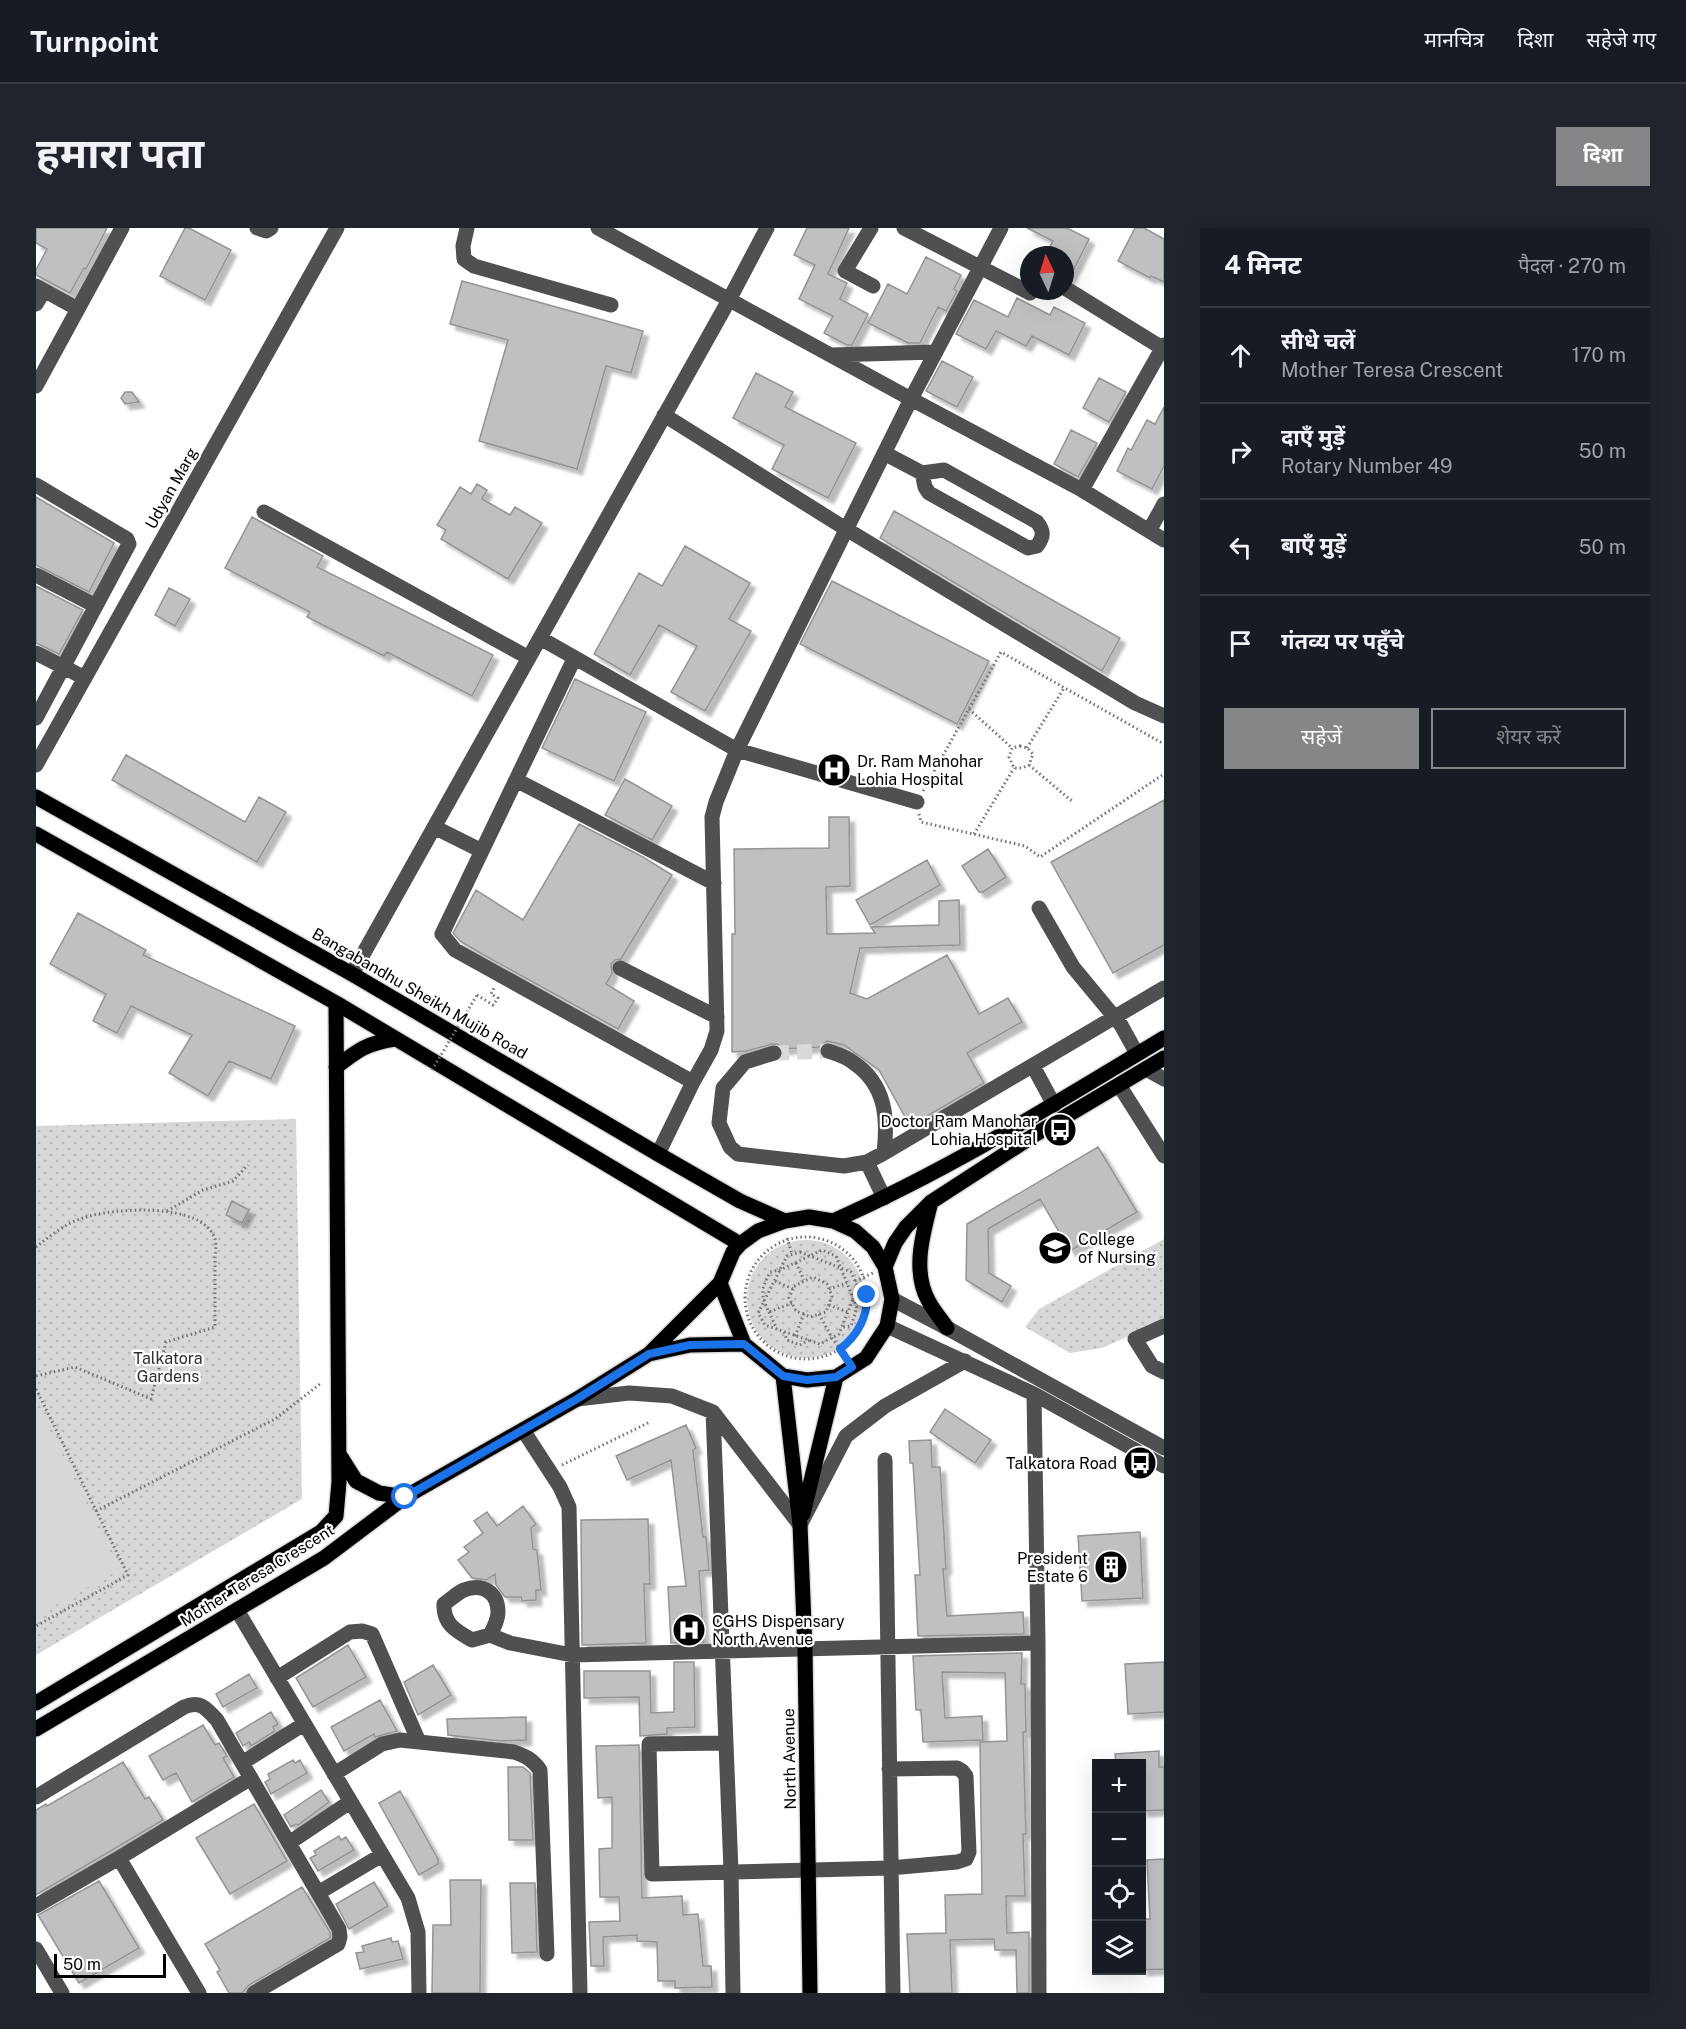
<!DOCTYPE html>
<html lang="hi">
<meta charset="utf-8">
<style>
body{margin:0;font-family:"Public Sans","Noto Sans Devanagari",sans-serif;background:#20242c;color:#f1f3f6}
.controls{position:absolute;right:18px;bottom:18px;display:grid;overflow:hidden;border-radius:0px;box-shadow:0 6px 24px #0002}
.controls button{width:54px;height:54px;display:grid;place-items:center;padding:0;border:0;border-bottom:2px solid #363941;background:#171b24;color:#f1f3f6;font:30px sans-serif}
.compass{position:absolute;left:984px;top:18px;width:54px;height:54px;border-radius:50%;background:#171b24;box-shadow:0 6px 24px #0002;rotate:356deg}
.scale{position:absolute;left:18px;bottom:15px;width:112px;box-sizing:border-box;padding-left:6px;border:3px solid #000;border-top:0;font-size:16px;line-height:21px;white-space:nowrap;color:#000;-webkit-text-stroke:4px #fff;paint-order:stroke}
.stop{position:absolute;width:18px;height:18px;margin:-14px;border:4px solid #1a73e8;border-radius:50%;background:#fff}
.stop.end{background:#1a73e8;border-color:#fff;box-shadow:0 2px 6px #0008}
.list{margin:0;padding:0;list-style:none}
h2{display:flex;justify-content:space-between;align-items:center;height:78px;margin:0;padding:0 24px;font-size:26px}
h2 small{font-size:20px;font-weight:400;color:#9ea1a6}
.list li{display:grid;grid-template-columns:39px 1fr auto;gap:18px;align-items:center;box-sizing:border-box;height:96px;padding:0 24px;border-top:2px solid #363941}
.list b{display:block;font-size:22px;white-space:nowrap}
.list p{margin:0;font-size:20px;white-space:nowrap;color:#9ea1a6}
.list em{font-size:20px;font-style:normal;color:#9ea1a6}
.actions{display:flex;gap:12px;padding:18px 24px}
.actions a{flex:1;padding:14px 0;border:2px solid #858687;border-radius:0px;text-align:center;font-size:21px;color:#858687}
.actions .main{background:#858687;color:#fff}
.icon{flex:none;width:33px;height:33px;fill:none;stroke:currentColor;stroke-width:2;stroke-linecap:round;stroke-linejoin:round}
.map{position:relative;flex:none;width:1128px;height:1765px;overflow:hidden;border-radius:0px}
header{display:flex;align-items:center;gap:36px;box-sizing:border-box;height:84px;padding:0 30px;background:#171b24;border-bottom:2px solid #363941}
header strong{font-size:28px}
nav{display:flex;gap:33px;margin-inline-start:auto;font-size:21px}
.intro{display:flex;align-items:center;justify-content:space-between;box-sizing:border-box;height:144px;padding:0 36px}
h1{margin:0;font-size:42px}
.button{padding:15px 27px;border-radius:0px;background:#858687;color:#fff;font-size:21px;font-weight:700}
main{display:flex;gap:36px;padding:0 36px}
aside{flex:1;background:#171b24;border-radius:0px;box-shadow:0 6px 24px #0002}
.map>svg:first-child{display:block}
.green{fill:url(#green-dots)}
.pitch{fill:#d7d7d7}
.building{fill:#c0c0c0;stroke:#949494;stroke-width:1.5;filter:url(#shadow)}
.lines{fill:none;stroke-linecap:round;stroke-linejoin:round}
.minor-tunnel{stroke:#d9d9d9;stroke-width:15;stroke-dasharray:15 8;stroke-linecap:butt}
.major-casing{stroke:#dbdbdb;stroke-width:18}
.path{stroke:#727272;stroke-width:3;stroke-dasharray:1.5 3;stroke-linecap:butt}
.minor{stroke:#505050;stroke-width:15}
.major{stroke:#000;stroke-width:15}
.path-bridge{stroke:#727272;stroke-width:3;stroke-dasharray:1.5 3;stroke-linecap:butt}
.route{stroke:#1a73e8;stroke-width:8}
.labels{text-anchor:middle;stroke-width:4.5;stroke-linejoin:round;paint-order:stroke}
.street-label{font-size:16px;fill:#000;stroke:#fff}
.poi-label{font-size:16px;fill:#000;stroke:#fff;text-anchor:start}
.park-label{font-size:16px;fill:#2e2e2e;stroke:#fff}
</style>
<header>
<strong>Turnpoint</strong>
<nav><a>मानचित्र</a><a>दिशा</a><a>सहेजे गए</a></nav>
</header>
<div class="intro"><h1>हमारा पता</h1><a class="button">दिशा</a></div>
<main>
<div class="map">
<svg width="1128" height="1765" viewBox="0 0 1128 1765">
<defs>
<pattern id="green-dots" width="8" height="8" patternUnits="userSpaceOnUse" patternTransform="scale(1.5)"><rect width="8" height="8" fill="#d7d7d7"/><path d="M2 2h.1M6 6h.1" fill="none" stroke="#b7b7b7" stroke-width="1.8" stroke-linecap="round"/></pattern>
<filter id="shadow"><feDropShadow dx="5.5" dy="5.5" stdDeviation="1.5" flood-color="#0004"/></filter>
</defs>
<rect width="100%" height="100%" fill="#fff"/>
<path class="green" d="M260 891 266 1271 0 1427V898Z
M1128 1011V1091L1122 1095 1066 1120 1034 1125 989 1099 1003 1081Z
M711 1071a59 59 0 1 1 118 0a59 59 0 1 1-118 0Z"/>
<path class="pitch" d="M0 1176 83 1342 0 1388Z"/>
<path class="building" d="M0 0H71L50 41 48 40 34 65 0 47V42L11 21 0 15Z
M149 0H153L195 22 169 72 124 48Z
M771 0H813L792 46 811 55 804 71 832 86 816 117H811L788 105 797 88 763 71 779 37 758 27Z
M991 0H1031L1053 11 1033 51 1029 50V27H1009L1017 13Z
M1099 0H1108L1128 11V54L1115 48 1114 50 1082 33Z
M890 29 925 47 918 61 921 63 910 83 902 79 884 115H872L832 95 852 56 871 66Z
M426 53 607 103 595 145 570 138 541 241 443 213 472 112 414 96Z
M981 70 1014 87 1018 79 1049 95 1033 127 996 108 990 118 960 103 950 121 920 106 938 72 972 89Z
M906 133 937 149 921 179 890 163Z
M720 145 757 164 749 179 820 215 792 270 736 241 748 217 697 190Z
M1063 150 1090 164 1073 194 1047 180Z
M89 164H96L103 174 89 176 85 170Z
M1128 179V238L1116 261 1081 243 1092 220 1095 222 1111 192 1119 196Z
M1035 202 1061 215 1042 249 1018 236Z
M441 256 451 262 446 271 474 287 479 279 506 295 472 351 405 311 410 302 401 297 424 259 435 266Z
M0 269 78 315 53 364 0 337Z
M858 283 1084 410 1066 443 844 310Z
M216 289 287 328 281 339 457 427 436 468 351 424 348 428 271 389 274 384 189 340Z
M649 318 714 355 693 391 715 403 669 483 635 464 661 418 623 397 594 447 558 426 603 345 626 358Z
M796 353 953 433 921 496 764 416Z
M0 358 47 382 23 426 0 415Z
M133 360 154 371 139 398 119 387Z
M539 451 610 484 578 553 506 520Z
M90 527 209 594 223 569 250 584 221 634 76 552Z
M589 551 636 578 616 612 569 587Z
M1128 572V717L1077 745 1015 634Z
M793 589H813L814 658 790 659 791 706 839 705 835 699 903 697V673L923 672 924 717 824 720 814 765 831 771 911 727 943 786 972 770 986 794 931 825 948 855 874 898 843 842 808 817 791 813 783 819 747 821 741 816H736L711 823 696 824V706H699L698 621 793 620Z
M543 596 607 629 636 647 585 731 579 732 575 736 576 746 570 756 598 773 582 801 446 726 424 713 417 705 440 662 487 692Z
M952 621 970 649 947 664H943L926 638Z
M891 632 904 657 834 697 820 672Z
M42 685 110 722 107 727 259 798 235 851 193 833 172 868 133 845 156 807 95 778 81 805 57 793 70 766 14 736Z
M1062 919 1101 984 1034 1023 1004 971 952 1001 953 1045 975 1058 966 1074 930 1052 931 996Z
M196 973 213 982 206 995 190 987Z
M909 1181 955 1212 939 1235 894 1204Z
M650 1197 660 1220 657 1222 667 1309H670L673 1342 663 1343 668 1414 635 1415 632 1359 650 1358 635 1232 591 1252 580 1228Z
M895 1212 896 1239H904L910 1341H907L911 1388 987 1384 988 1406 882 1408 879 1347H884L877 1235H874L873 1213Z
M487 1278 500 1296 495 1300 497 1321 501 1322 505 1362H500V1372L486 1373 485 1369H469L460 1357 459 1346 450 1352 436 1350 422 1332 433 1324 428 1319 447 1305 438 1293 451 1284 461 1298Z
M612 1291 614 1356H608L610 1415 546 1417 545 1292Z
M1104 1304 1107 1370 1046 1373 1042 1308Z
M312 1417 330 1449 277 1479 260 1450Z
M986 1425 985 1456H989L990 1504H987L990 1606H987L989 1668H970L971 1705 993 1704V1765H981L980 1722H959L958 1711 914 1712 916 1765H874L871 1706 910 1705 909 1667 946 1666 944 1514 971 1513 969 1445 906 1444 909 1490 946 1488 947 1512 887 1514 885 1482H880L877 1428Z
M638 1434H658L659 1499 631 1500V1506L604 1508 603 1469 548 1470V1443H614L615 1485 638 1484Z
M1128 1434V1484L1092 1486 1089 1436Z
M397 1437 415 1467 382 1487 368 1454Z
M213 1446 221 1460 187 1479 180 1466Z
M344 1472 361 1503 339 1509 338 1506 308 1523 295 1499Z
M235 1484 242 1496 237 1499 239 1503 215 1518 213 1514 207 1518 200 1505Z
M490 1489V1512L464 1513 412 1507 411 1491Z
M167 1497 179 1517 183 1515 191 1528 187 1530 198 1549 156 1574 140 1545 127 1552 113 1528Z
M603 1517 606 1670 646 1668 647 1687 662 1686 667 1738H675L676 1759 639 1760V1753H622L621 1714 601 1713V1707L567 1709 568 1738H555L553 1694 584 1693 583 1669H564L563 1621 576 1620V1569L562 1570 560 1518Z
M1123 1523V1539H1128V1582L1106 1583V1536H1080L1079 1526Z
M257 1532 259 1535 264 1532 271 1545 235 1566 229 1554 234 1551 232 1546Z
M87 1534 109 1571 113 1569 127 1592 0 1667V1582L10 1576 11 1578Z
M472 1539H487L494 1545 497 1612H473Z
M285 1562 293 1574 262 1597 260 1596 255 1599 248 1587Z
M364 1563 402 1631V1636L383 1647 343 1575Z
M218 1576 251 1633 194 1666 160 1610Z
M303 1608 305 1612 310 1609 318 1622 282 1643 274 1630 280 1627 278 1623Z
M1128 1631V1741L1106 1742V1691H1114L1111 1632Z
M414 1652H445L444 1765H396L397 1697H415Z
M63 1653 103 1720 43 1755 2 1687Z
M338 1654 352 1678 313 1701 300 1676Z
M474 1655H499L501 1724 476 1725Z
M266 1659 294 1704V1710L213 1757 206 1765H193L181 1744 184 1742 169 1716Z
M355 1710 356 1714 362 1713 367 1731 324 1741 320 1725 328 1724 326 1718Z"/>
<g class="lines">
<path class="minor-tunnel" d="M738 825 792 823"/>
<g class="major-casing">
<path id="major" d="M0 569 316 746 622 926 704 973 749 993
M0 606 300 775 704 1016
M300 839C322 822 331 815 359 811
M895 974C887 1005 876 1042 892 1072 897 1082 905 1091 911 1100
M797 993C913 942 1020 875 1128 810
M849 1039 859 1015 870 999 895 974 1000 906 1128 830
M613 1126 654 1117 708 1116
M747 1148 764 1297 769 1421 774 1765
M303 1226 320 1253 343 1265 369 1269
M767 1286 800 1149
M0 1475 285 1304 300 1288 303 1254 300 775
M0 1501 288 1330 369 1269 541 1171 613 1126 684 1055 697 1024 704 1016 722 1003 749 993 773 989 797 993 819 1003 837 1019 849 1039 856 1071 851 1098 830 1130 800 1149 771 1152 747 1148 708 1116 684 1055"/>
</g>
<path class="path" d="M933 481 976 520
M984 518 991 520 997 526 993 537 986 540H978L973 529 976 520Z
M991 520 1028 460
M993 537 1037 574
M887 563 965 424 1128 516
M883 586 885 594 989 618 1004 629 1128 546
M938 606 978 540
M441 767 457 777 462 770 455 766 458 760
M131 983 167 962 197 953 212 937
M709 1070a61 61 0 1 1 122 0a61 61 0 1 1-122 0Z
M751 1010 756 1026
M0 1019C14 1008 30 995 47 990 76 980 167 973 179 1011 181 1017 179 1027 179 1034 179 1056 179 1077 179 1099L130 1114 115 1171 39 1139 0 1148
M764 1024 815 1044 822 1059 803 1106 784 1116 729 1097 722 1085 751 1028Z
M760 1035 768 1052
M739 1053 757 1061
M819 1053 837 1045
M793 1061 811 1055
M756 1075 733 1084C724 1066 725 1062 734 1044L744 1042 786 1022 800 1028 821 1080 815 1098 807 1099
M793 1077 812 1084
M733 1084 740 1099
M783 1086 796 1110 809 1128
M748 1104 751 1112 764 1117 773 1112
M759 1108 768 1086 774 1089 790 1084 796 1068 791 1056 777 1049 758 1058 753 1070 760 1083 768 1086
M0 1161 92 1347 0 1398
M526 1237 614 1194
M60 1283 239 1191 284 1156"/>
<path class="minor" d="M221 0 230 3 235 0
M431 0 427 18 428 31 438 38 575 77
M562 0 875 171 1046 262 1128 312
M835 0 809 43 837 58
M868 0 994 65
M0 58 42 81
M1029 60 1128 121
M0 76 8 63
M795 127 900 124
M0 158 86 0
M628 187 810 301 1099 475 1128 488
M848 225 886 245 908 242 1001 294C1008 303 1008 308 1001 318L992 320 893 265 889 259 886 245
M0 257 91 311 93 316 0 490
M1046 262 1128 117
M228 284 493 430
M1113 303 1128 276
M0 347 60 378
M504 410 701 522 881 574
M0 425 49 450
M538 431 406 706 419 722 657 854
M0 537 301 0
M480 552 678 655
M398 599 446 623
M1003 680 1037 739 1085 797 1101 826
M584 740 681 789
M316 746 693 72 731 0
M792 823C801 826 811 829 818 835 850 857 852 890 848 925
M738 825 709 834 687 860 683 895 694 919 702 926 808 938 831 934 848 925 1128 760
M997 838 1018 877
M1110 841 1128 851
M1083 857 1128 928
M622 926 657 854 675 822 681 803 676 589 680 574 701 522 875 171 965 0
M831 934 848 970
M856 1071 911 1100 1128 1220
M851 1098 998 1166 1128 1238
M1128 1098 1099 1111 1116 1138 1128 1144
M998 1166 1002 1415 1003 1765
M541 1171 593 1165 636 1168 677 1184 764 1297 810 1208 849 1178 929 1133
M677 1184 695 1643 697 1765
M487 1202 524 1259 533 1279 544 1765
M849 1232 857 1765
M201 1382 372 1670 382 1704 383 1765
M454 1407C458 1399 462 1392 462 1384 462 1364 446 1355 428 1362 421 1365 414 1372 408 1376 407 1396 420 1403 436 1412L454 1407 474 1415 536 1427 1002 1415
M241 1450 314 1404 326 1403 336 1406 383 1514
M690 1515 613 1516 616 1646 854 1640 921 1634 930 1631 933 1624 930 1548 926 1543 921 1540 853 1541
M206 1535 268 1496
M298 1546 346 1516 364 1512 478 1524C490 1528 497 1532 504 1542L511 1726
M0 1569 148 1479C164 1472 170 1480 181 1492L303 1701 304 1709 302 1716 218 1765
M253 1615 314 1574
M83 1630 163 1765
M282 1665 346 1627
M0 1678 83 1630 215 1550
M0 1721 26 1765"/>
<use href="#major" class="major"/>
<path class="path-bridge" d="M396 842 441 767"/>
</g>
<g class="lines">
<path class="route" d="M369 1269 541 1171 613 1126 654 1117 708 1116 747 1148 771 1152 800 1149 816 1139 804 1121C821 1108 832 1089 831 1067"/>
</g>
<defs>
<g id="hospital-disc" transform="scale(1.725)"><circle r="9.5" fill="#000" stroke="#fff"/><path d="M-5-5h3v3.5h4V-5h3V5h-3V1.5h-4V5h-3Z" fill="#fff"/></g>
<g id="bus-disc" transform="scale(1.725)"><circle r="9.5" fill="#000" stroke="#fff"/><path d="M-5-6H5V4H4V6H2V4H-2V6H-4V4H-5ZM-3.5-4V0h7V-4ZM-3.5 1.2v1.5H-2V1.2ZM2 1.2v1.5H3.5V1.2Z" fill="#fff"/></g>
<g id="university-disc" transform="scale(1.725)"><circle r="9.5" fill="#000" stroke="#fff"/><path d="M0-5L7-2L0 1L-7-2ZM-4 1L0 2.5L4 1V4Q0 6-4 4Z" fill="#fff"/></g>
<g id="building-disc" transform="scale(1.725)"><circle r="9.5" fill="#000" stroke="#fff"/><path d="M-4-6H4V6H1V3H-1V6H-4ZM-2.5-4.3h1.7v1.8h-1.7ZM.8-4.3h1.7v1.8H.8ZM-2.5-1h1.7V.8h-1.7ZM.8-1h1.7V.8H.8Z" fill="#fff"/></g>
</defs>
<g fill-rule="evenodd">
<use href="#hospital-disc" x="798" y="542"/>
<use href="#bus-disc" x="1024" y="902"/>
<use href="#university-disc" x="1019" y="1020"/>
<use href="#bus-disc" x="1104" y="1235"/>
<use href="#building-disc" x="1075" y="1339"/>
<use href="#hospital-disc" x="653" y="1402"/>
</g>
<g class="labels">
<g class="street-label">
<text transform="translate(135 260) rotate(-61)" y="6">Udyan Marg</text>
<text transform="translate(384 765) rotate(30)" y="6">Bangabandhu Sheikh Mujib Road</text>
<text transform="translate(221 1347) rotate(-32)" y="6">Mother Teresa Crescent</text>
<text transform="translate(753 1531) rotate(-91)" y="6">North Avenue</text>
</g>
<g class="poi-label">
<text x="821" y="539">Dr. Ram Manohar<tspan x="821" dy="18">Lohia Hospital</tspan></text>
<text x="1001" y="899" text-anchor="end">Doctor Ram Manohar<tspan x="1001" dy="18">Lohia Hospital</tspan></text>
<text x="1042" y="1017">College<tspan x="1042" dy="18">of Nursing</tspan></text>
<text x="1081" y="1241" text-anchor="end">Talkatora Road</text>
<text x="1052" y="1336" text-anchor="end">President<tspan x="1052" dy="18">Estate 6</tspan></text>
<text x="676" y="1399">CGHS Dispensary<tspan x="676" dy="18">North Avenue</tspan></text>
</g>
<g class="park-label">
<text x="132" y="1136">Talkatora<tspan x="132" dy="18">Gardens</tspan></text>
</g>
</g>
</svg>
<div class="controls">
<button>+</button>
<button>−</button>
<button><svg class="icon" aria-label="locate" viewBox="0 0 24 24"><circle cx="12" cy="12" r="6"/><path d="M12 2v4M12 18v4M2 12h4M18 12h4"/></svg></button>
<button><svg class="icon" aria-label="layers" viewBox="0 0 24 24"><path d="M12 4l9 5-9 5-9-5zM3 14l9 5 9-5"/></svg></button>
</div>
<svg class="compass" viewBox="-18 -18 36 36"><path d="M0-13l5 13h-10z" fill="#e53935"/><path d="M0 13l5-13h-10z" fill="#9ea1a6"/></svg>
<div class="scale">50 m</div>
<div class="stop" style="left:369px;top:1269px"></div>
<div class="stop end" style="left:831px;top:1067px"></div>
</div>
<aside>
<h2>4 मिनट<small>पैदल · 270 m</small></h2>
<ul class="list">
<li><svg class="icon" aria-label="ahead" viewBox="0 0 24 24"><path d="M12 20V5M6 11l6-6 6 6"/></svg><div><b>सीधे चलें</b><p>Mother Teresa Crescent</p></div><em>170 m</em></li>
<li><svg class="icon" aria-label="right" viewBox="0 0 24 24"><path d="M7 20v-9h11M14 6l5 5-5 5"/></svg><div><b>दाएँ मुड़ें</b><p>Rotary Number 49</p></div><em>50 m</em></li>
<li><svg class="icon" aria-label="left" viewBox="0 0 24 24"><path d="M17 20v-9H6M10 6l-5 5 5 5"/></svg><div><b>बाएँ मुड़ें</b></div><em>50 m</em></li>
<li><svg class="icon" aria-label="arrive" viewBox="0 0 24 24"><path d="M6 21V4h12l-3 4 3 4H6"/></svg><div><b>गंतव्य पर पहुँचे</b></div></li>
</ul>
<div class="actions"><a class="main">सहेजें</a><a>शेयर करें</a></div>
</aside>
</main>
